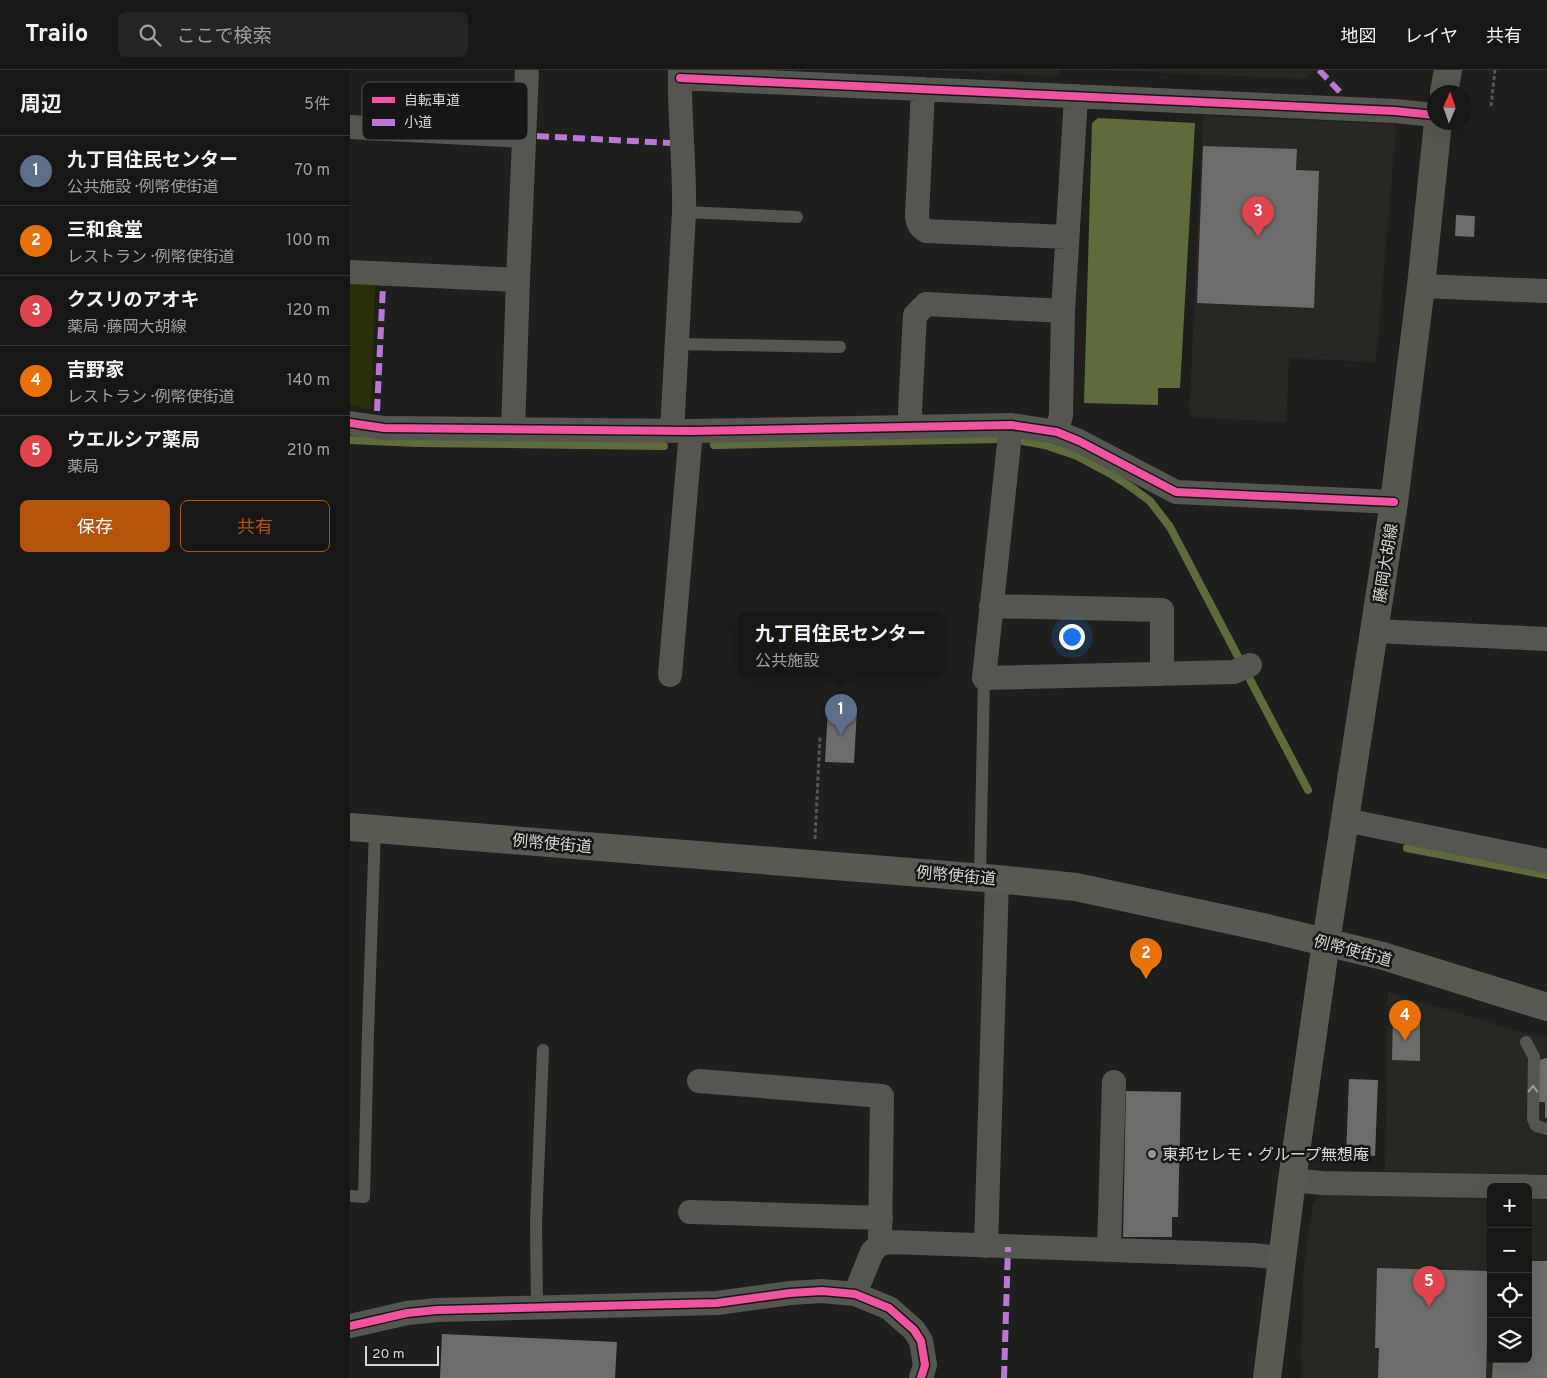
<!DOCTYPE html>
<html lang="ja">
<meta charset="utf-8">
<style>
body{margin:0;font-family:Overpass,"Noto Sans JP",sans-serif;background:#242523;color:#f1f3f6}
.controls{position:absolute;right:15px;bottom:15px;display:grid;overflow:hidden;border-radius:8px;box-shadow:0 5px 20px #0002}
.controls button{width:45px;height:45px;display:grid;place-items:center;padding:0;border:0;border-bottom:1px solid #363735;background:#171816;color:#f1f3f6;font:25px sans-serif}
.compass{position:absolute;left:1077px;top:15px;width:45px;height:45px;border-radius:50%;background:#171816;box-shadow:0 5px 20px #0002;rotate:2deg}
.scale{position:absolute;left:15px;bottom:12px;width:74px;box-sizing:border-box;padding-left:5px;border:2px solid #d6d7d4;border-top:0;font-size:14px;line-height:18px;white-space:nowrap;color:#d6d7d4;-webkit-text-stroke:4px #161714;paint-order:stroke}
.you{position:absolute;left:721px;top:566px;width:18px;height:18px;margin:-12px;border:4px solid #fff;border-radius:50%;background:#1a73e8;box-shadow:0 0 0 8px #1a73e833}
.badge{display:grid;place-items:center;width:32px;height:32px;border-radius:50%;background:#b45309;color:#fff;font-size:16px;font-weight:700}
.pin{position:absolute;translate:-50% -41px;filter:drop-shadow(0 1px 2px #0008)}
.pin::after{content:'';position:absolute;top:26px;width:18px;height:15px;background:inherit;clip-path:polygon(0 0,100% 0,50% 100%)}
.popup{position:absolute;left:388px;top:542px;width:205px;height:65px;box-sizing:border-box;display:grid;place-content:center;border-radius:8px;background:#171816;filter:drop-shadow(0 1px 4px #0005);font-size:16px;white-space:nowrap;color:#9ea0a1}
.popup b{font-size:19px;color:#f1f3f6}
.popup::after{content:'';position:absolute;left:50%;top:100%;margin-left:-10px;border:10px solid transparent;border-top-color:#171816}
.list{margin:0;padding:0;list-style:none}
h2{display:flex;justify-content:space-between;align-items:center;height:65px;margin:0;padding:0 20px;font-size:21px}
h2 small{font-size:16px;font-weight:400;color:#9ea0a1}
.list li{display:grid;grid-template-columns:32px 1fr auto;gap:15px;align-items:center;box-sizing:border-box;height:70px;padding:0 20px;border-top:1px solid #363735}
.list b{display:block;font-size:19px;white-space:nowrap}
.list p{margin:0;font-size:16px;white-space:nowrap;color:#9ea0a1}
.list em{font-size:16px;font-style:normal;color:#9ea0a1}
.actions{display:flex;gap:10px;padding:15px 20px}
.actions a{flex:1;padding:11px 0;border:1px solid #b45309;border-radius:8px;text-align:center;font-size:18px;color:#b45309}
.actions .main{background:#b45309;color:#fff}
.icon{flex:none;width:28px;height:28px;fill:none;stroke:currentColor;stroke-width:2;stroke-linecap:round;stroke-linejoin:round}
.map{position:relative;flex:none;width:1197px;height:1308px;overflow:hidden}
header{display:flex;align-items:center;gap:30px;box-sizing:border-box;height:70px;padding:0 25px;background:#171816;border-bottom:1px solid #363735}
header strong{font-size:24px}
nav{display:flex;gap:28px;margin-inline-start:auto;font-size:18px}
.search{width:350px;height:45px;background:#242523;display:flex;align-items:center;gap:12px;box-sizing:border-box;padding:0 18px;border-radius:8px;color:#9ea0a1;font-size:19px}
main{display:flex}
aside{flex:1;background:#171816}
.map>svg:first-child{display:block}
.built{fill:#262921}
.green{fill:#273008}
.water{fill:#5e6c3b}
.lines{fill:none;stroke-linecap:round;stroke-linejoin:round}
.stream{stroke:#5e6c3b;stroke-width:8}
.building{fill:#6c6d6b}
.path{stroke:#545651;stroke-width:3;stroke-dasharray:4 2.5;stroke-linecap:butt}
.lane{stroke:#54574f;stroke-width:12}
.street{stroke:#54574f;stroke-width:24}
.secondary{stroke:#575a51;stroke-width:28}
.primary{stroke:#55584f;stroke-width:28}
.quiet{stroke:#ba77d6;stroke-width:6;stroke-dasharray:12 6;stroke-linecap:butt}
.cycleway-casing{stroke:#161714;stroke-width:11}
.cycleway{stroke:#f153a3;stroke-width:8}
.oneway{stroke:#9c9d98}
.poi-dot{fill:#969794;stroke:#161714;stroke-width:2}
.labels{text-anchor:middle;stroke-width:5;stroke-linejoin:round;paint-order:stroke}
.street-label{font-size:16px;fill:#d6d7d4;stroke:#161714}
.poi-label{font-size:16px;fill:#d6d7d4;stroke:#161714;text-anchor:start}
.key{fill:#161714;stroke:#50514e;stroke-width:1}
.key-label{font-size:14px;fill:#d6d7d4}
</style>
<header>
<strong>Trailo</strong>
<div class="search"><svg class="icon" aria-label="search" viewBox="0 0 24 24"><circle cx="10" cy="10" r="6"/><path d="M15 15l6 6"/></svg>ここで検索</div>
<nav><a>地図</a><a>レイヤ</a><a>共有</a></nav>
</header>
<main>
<aside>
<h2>周辺<small>5件</small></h2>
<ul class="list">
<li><span class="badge" style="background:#5c6f8a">1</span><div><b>九丁目住民センター</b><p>公共施設 · 例幣使街道</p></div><em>70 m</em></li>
<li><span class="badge" style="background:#e8710a">2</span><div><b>三和食堂</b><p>レストラン · 例幣使街道</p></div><em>100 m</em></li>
<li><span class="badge" style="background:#e0444e">3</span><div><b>クスリのアオキ</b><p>薬局 · 藤岡大胡線</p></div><em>120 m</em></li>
<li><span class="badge" style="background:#e8710a">4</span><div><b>吉野家</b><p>レストラン · 例幣使街道</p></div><em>140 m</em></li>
<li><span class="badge" style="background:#e0444e">5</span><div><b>ウエルシア薬局</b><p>薬局</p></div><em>210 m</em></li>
</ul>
<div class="actions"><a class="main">保存</a><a>共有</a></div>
</aside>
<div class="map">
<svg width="1197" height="1308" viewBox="0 0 1197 1308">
<rect width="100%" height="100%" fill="#1f201e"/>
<path class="built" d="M587 0H710L709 6Z
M754 0H965L953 9Z
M853 46 1044 54 1046 59 1026 292 939 288 936 352 839 347Z
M1038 922 1178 964 1197 967V1105L1035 1101Z
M972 1124 1141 1128V1289H1178V1128L1197 1129V1308H951L953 1205 963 1133Z"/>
<path class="green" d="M0 213 25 214 21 340 0 335Z"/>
<path class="water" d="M748 48 845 53 830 318H808V335L734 333 742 53Z"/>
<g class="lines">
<path class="stream" d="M0 370 68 373 314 376
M666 370 695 375 727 386 759 403 781 417 800 431 820 457 958 720
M364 375 648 369
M1057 778 1197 805"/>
</g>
<path class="building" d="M853 76 947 79 946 100 969 101 964 238 847 233Z
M1106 145 1125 146 1124 167 1105 166Z
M478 637 507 638 504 693 475 692Z
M1043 943H1070V991L1042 990Z
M1197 988V1048H1195V1032H1189V990Z
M999 1009 1028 1010 1025 1086 996 1085Z
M776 1021 831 1022 828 1147H822V1167H773Z
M1178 1191H1197V1308H1142L1143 1289H1178Z
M1027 1198 1139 1201 1136 1308H1028L1029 1278H1025Z
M92 1264 267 1272 265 1308H90Z"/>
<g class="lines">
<path class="path" d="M1141 36 1145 0
M465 769 470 667"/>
<path class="lane" d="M334 142 447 147
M326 274 490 277
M630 807 634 608
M1176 972 1184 987 1183 1049 1186 1056 1197 1059
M0 1126 14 1127 18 962 25 759
M187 1237 186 1153 193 980"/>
<path class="street" d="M330 8 1045 41 1084 45
M573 19 567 147C568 154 570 157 576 161L717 167
M0 57 174 66
M0 202 168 210
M1071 216 1197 221
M0 353 34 358 341 361 661 355 707 362 729 371 826 422 1044 432
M661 355 634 608 884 602 900 595
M561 357 560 340 565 245 576 234 713 241
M163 360 168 210 177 0
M322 361 334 142C335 95 329 47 330 0
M707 362 711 345 713 241 726 26
M641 536 812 540V604
M1025 561 1197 569
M320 605 341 361
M995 750 1197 791
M349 1011 532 1026 530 1174
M942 1110 972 1113 1197 1117
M340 1142 531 1148
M636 1176 647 809
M759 1179 764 1012
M505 1224 522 1182 530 1174 541 1172 903 1185 932 1188
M0 1256 57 1243 87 1240 367 1233 440 1223 472 1221 505 1224 539 1238 564 1260 571 1271 575 1295 571 1308"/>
<path class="secondary" d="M0 757 647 809 726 817 917 858 1033 886 1197 937
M917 1308 942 1110 976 872"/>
<path class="primary" d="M1094 22 1098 0
M976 872 1044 432 1071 216 1088 52"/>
<path class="quiet" d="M969 0 990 22
M187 66 320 73
M27 341 33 215
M654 1308 658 1177"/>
<g class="cycleway-casing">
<path id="cycleway" d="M330 8 1045 41 1084 45
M0 353 34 358 341 361 661 355 707 362 729 371 826 422 1044 432
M0 1256 57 1243 87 1240 367 1233 440 1223 472 1221 505 1224 539 1238 564 1260 571 1271 575 1295 571 1308"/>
</g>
<use href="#cycleway" class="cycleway"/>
</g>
<defs><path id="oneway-chevron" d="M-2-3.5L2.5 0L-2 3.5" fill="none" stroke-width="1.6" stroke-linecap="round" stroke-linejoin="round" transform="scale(1.25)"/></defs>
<use class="oneway" href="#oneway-chevron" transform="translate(1183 1019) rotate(-89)"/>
<circle class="poi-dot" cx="802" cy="1084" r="5"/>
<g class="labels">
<g class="street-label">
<text transform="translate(1035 493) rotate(-81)" y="6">藤岡大胡線</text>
<text transform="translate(202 773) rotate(5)" y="6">例幣使街道</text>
<text transform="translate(606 805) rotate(5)" y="6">例幣使街道</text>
<text transform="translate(1003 880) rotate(15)" y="6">例幣使街道</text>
</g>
<g class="poi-label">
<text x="812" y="1090">東邦セレモ・グループ無想庵</text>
</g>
</g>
<rect x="12" y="12" width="166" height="58" rx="8" class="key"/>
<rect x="22" y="27" width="23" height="6" fill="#f153a3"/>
<rect x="22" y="49" width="23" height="7" fill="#ba77d6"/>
<g class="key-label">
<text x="54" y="35">自転車道</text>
<text x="54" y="57">小道</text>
</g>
</svg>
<div class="controls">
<button>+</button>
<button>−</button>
<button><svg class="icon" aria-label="locate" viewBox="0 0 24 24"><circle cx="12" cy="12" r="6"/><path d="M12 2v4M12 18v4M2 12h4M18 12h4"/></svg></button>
<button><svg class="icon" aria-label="layers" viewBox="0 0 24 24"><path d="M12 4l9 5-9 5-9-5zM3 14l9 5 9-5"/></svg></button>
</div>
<svg class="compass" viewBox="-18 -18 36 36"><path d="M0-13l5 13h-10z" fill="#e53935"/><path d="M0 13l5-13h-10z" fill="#9ea0a1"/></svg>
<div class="scale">20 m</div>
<div class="you"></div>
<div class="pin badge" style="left:491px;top:665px;background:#5c6f8a">1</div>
<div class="popup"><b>九丁目住民センター</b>公共施設</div>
<div class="pin badge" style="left:796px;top:909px;background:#e8710a">2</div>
<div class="pin badge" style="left:908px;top:167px;background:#e0444e">3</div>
<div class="pin badge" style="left:1055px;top:971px;background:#e8710a">4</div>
<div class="pin badge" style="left:1079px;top:1237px;background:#e0444e">5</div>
</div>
</main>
